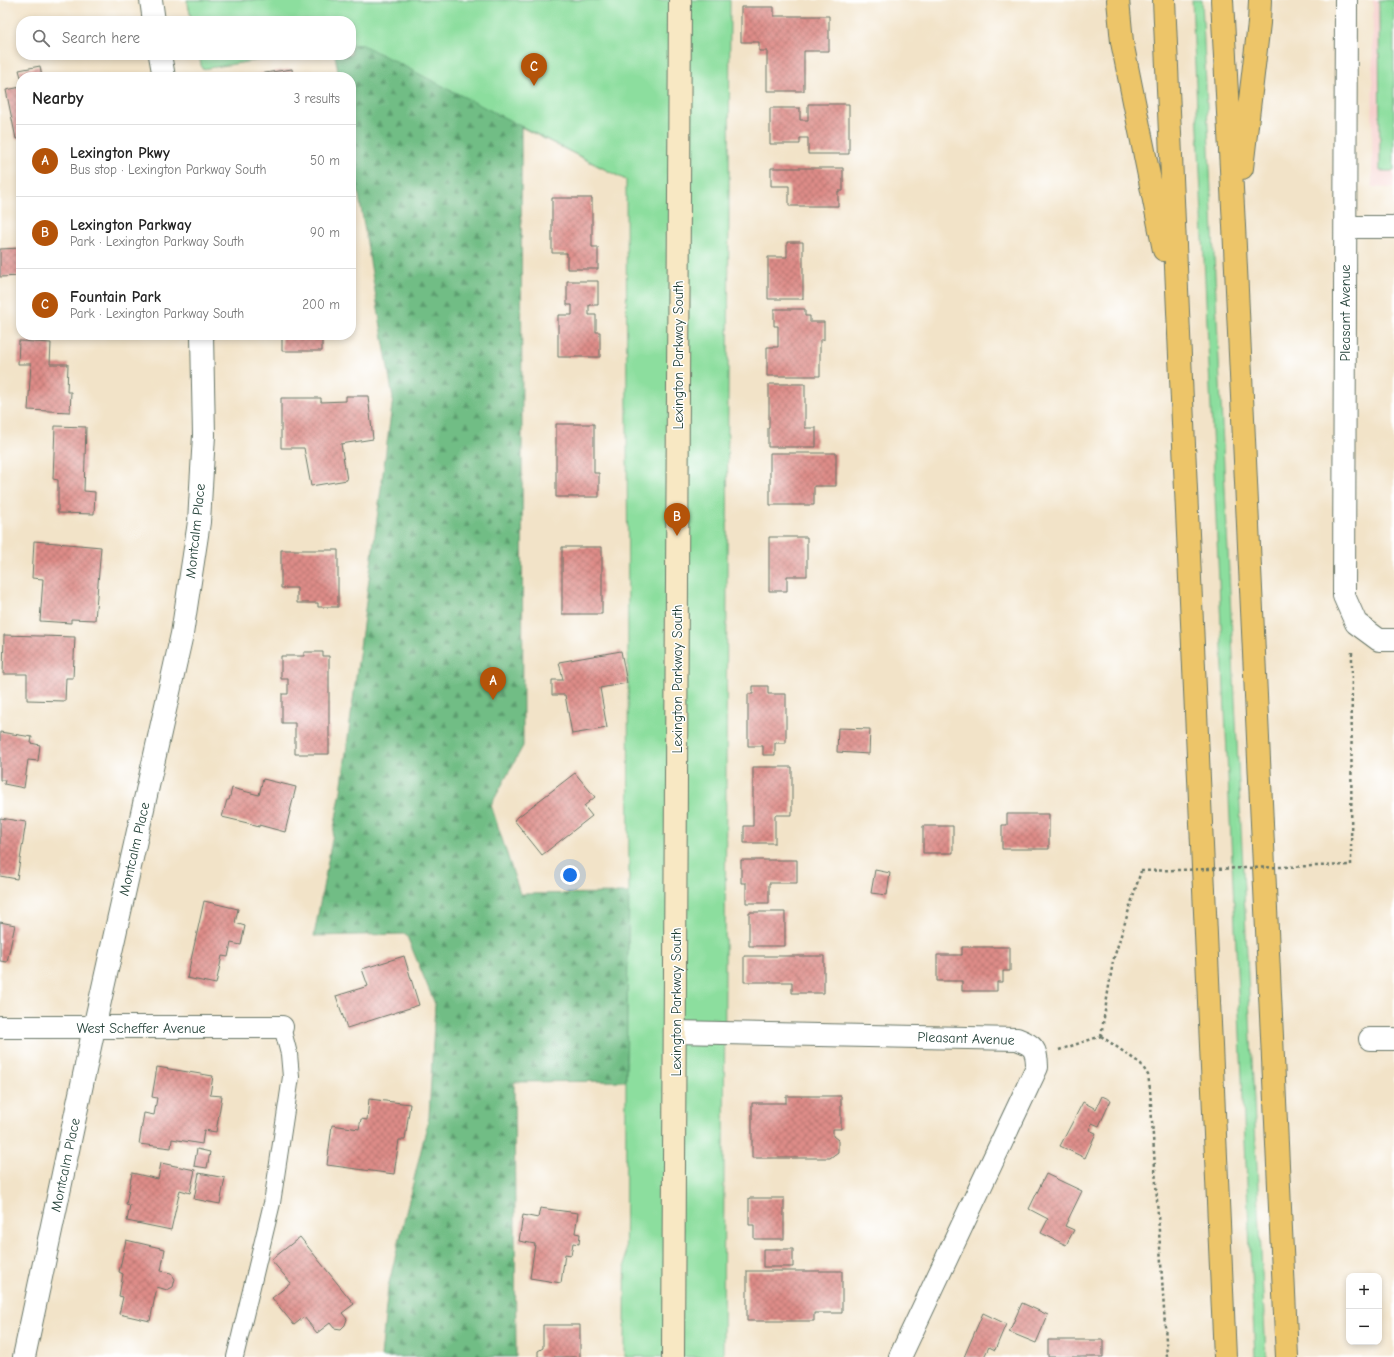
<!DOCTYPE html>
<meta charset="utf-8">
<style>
body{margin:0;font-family:"Comic Neue",sans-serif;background:#f2f2f2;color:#222}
.controls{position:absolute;right:12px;bottom:12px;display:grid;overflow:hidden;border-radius:8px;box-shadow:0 2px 6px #0003}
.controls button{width:36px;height:36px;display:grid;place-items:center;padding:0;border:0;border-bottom:1px solid #e0e0e0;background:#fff;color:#222;font:20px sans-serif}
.you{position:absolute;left:570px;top:875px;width:14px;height:14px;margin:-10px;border:3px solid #fff;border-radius:50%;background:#1a73e8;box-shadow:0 0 0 6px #1a73e833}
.badge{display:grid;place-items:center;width:26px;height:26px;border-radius:50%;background:#b45309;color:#fff;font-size:13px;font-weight:700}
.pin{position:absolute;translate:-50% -33px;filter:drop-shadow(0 1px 2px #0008)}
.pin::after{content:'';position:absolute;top:21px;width:14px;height:12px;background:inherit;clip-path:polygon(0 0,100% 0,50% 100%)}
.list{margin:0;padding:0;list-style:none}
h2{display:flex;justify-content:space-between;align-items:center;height:52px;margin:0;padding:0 16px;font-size:17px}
h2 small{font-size:13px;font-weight:400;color:#767676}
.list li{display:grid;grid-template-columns:26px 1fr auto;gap:12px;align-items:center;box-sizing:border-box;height:72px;padding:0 16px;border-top:1px solid #e0e0e0}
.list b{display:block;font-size:15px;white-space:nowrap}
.list p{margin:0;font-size:13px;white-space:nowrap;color:#767676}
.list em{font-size:13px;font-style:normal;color:#767676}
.icon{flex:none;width:22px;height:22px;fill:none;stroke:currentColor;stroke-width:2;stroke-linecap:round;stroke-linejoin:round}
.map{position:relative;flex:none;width:1394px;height:1357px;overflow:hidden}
.search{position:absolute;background:#fff;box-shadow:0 2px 6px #0003;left:16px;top:16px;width:340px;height:44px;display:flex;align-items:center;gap:10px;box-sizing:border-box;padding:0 14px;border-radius:16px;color:#767676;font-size:15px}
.panel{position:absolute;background:#fff;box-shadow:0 2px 6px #0003;left:16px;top:72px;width:340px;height:268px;border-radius:16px}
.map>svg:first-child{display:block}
.built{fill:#f7d0cd}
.forest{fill:url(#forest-firs);stroke:#487d5c}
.green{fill:#8cde9e;stroke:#568e69}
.building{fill:url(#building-cross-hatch)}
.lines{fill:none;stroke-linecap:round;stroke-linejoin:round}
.lane-casing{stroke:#697768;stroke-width:18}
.street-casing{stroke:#697768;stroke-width:24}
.secondary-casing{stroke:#697768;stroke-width:24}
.highway-casing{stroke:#697768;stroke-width:24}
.path{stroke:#697768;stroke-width:2.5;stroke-dasharray:3 3;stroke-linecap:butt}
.lane{stroke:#fff;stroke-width:16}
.street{stroke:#fff;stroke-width:22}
.secondary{stroke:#f8e8c3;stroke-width:22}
.highway{stroke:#edc569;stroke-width:22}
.path-bridge{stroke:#697768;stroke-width:2.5;stroke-dasharray:3 3;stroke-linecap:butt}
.labels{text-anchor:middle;stroke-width:3;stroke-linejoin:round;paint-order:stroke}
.street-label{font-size:14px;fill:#1f3d34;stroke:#fff}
</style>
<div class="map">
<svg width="1394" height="1357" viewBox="0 0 1394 1357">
<defs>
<pattern id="forest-firs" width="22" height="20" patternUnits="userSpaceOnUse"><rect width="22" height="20" fill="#71bd85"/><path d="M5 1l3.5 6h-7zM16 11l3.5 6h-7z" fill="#5c9b6e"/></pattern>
<pattern id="building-cross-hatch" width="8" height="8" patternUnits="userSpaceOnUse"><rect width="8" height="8" fill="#de8c88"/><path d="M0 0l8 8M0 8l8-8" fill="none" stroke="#b37470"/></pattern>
</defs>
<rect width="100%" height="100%" fill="#fff"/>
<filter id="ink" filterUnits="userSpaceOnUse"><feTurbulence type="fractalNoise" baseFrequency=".025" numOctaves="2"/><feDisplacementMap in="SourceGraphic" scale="8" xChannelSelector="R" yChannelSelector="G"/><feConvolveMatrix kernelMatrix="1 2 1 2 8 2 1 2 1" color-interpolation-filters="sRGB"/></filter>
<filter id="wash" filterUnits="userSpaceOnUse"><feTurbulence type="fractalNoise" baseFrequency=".012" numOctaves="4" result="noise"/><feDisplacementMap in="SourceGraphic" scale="16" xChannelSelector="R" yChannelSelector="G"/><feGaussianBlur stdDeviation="0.9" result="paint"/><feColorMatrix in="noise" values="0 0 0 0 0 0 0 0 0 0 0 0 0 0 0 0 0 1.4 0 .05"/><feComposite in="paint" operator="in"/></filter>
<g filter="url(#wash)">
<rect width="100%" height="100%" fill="#f2e3c8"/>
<path class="built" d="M1373 0H1394V188L1372 187Z"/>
<path class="forest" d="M187 0H627L626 180 521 127 523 746 491 805 520 894 629 893 626 1081 514 1082 516 1357H381L388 1287 429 1117 435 1004 406 934 314 936 341 791 393 398 351 148V77H339L335 55H351V21H192Z"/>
<path class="green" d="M187 0H730L723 1357H625L626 1081 629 893 626 180 361 44 351 45V21H192Z
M1192 0H1202L1266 1357H1255Z
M1379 0H1394V171H1380Z
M199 55H291L202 69Z"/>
<g id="blocks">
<path class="building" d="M741 7H774V16H829V51H804V91H767V51H759V42H741Z
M40 66 42 77H21L19 70Z
M292 69 293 77H245V76Z
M21 87V138L16 139 6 90Z
M808 104H849V154H808V138H800V144H770V108H800V120H808Z
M771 168H843V191H838V206H789V186H771Z
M552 198H592V247H598V269H567V253H552Z
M787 242H803V299H768V257H787Z
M21 248V276L0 277V249Z
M567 281H598V305H589V315H596V332H600V357H558V315H572V305H567Z
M774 309H805V316H810V322H824V340H820V376H767V347H778V326H774Z
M282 335H322V351H282Z
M19 341 51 343 50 364H68L67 392H71L70 412 28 410 31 364H18Z
M769 384H805V428H816V447H768V428H769Z
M346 396H368L373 439 341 444 347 480 311 486 304 448H281V398H321V402L346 401Z
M556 424H594V473H599V497H556Z
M55 426 86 427 84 491 95 492 94 514 58 513V480L53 479Z
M770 453H836V486H814V505H770Z
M769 537H807V576H787V591H769Z
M34 541 101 547 95 620 71 619V623L40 621 43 579 32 578Z
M562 547H602V614H562Z
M281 550H338V607H318V603H297V588H281Z
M4 635 75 637 73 678H66L65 701 27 700V674H3Z
M621 651 627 683 600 688 607 728 572 734 565 695H552V680H563L559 662Z
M304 652H323V656H329V754H295V723H282V694H288V679H281V656H304Z
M753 686H768V694H786V743H775V755H763V746H748V694H753Z
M838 728 870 729 869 754 837 752Z
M0 732 32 737 31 743 40 745 38 761 28 760 24 788 4 784 5 780H0Z
M753 767H792V815H775V843H744V826H753Z
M575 773 595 797 584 806 592 816 542 855 514 820Z
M263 779 296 787 285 832 259 825V827L252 825V824L222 817 227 800H229L232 788 259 795Z
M1007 814H1049V849H1002V825H1007Z
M0 818 26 822 17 879 0 876Z
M923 826H953V853H923Z
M741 860H797V883H769V903H746V883H741Z
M875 870 890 873 887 895 871 893Z
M204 901 238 909 235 923 245 926 241 945 231 943 228 957 222 956 216 984 187 978Z
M749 912H785V946H749Z
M0 922 15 925 7 962 0 961Z
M962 947H1010V971H1003V982H997V991H962V981H937V955H962Z
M404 956 419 1005 347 1028 336 996 368 986 362 969Z
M744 956H824V993H792V982H744Z
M157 1067 213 1076 210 1095 222 1096 216 1132 204 1130 202 1144 172 1139 171 1148 139 1144 144 1113 154 1115 157 1098 152 1097Z
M786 1096H841V1129H833V1136L838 1140V1152L830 1158H752V1103H786Z
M1102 1096 1111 1100 1099 1126 1092 1123 1089 1130 1096 1133 1085 1158 1060 1146 1083 1102 1096 1109Z
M369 1099 410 1104 405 1140H399L394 1174 327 1165 332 1125 359 1129 361 1119 367 1120Z
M197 1149 210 1152 207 1168 194 1166Z
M161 1163 195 1170 190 1193 180 1190 171 1230 127 1221 130 1205 126 1204 132 1173 158 1179Z
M199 1173 225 1178 220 1204 194 1199Z
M1046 1174 1082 1191 1065 1226 1074 1230 1066 1245 1041 1233 1048 1219 1029 1209Z
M749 1198H784V1239H754V1225H749Z
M540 1208 578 1213 575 1233 580 1234 579 1244 573 1243 571 1255 565 1254 561 1283 530 1278 535 1244 519 1241 523 1215 538 1218Z
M300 1237 354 1304 342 1313 347 1319 345 1325 341 1329 334 1328 330 1323 317 1333 304 1317 294 1325 272 1298 291 1283 271 1260Z
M126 1240 165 1249 161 1271 171 1273 175 1279 173 1287 167 1290 157 1287 150 1321 119 1314 123 1297 119 1296 123 1274 119 1272Z
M763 1249H793V1267H763Z
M747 1271H842V1313H814V1321H747Z
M1022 1303 1048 1315 1036 1343 1009 1332Z
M983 1313 1006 1324 995 1350 989 1347 984 1357H964Z
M543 1325H580V1357H538V1351L543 1348Z
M1048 1340H1103V1357H1048Z"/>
</g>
</g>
<g filter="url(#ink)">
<use href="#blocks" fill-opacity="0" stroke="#697768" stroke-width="1"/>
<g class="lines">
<g class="lane-casing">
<path id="lane" d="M235 1357 272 1203 291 1077 289 1054 282 1027"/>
</g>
<g class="street-casing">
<path id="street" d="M151 0 154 21
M1346 0 1344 596 1356 623 1379 640H1394
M160 55 164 77
M1346 227H1394
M0 1027H282
M675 1032 1017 1039C1033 1045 1037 1049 1037 1067L900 1357
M1370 1039H1394
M24 1357 94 1028 182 634 199 522 204 435 202 335"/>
</g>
<g class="secondary-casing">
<path id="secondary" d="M673 1357 680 0"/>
</g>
<g class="highway-casing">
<path id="highway" d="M1118 0 1122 42 1164 250
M1164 0 1225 1357
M1222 0 1234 226 1287 1357
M1242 168 1259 23 1260 0"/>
</g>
<path class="path" d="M1351 865 1352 651
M1101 1036 1141 1064 1148 1075 1150 1089 1167 1357
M1101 1036 1113 961 1141 871
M1059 1050 1101 1036"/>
<use href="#lane" class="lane"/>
<use href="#street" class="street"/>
<use href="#secondary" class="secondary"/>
<use href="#highway" class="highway"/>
<path class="path-bridge" d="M1141 871 1351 865"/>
</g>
</g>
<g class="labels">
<g class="street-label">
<text transform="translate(1345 313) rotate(-90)" y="5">Pleasant Avenue</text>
<text transform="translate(678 355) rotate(-90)" y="5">Lexington Parkway South</text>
<text transform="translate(195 531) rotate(-84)" y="5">Montcalm Place</text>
<text transform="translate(677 679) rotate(-90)" y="5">Lexington Parkway South</text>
<text transform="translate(134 849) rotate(-77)" y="5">Montcalm Place</text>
<text transform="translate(676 1002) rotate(-90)" y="5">Lexington Parkway South</text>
<text x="141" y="1033">West Scheffer Avenue</text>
<text transform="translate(966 1038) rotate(2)" y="5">Pleasant Avenue</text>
<text transform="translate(65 1165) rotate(-78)" y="5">Montcalm Place</text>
</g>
</g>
</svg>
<div class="controls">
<button>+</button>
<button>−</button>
</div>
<div class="you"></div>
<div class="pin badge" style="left:493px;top:700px">A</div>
<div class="pin badge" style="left:677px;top:536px">B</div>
<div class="pin badge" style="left:534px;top:86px">C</div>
<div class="search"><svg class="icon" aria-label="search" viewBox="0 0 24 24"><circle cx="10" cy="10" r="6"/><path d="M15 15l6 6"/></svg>Search here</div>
<section class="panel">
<h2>Nearby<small>3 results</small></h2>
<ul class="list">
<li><span class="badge">A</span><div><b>Lexington Pkwy</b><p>Bus stop · Lexington Parkway South</p></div><em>50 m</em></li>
<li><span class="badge">B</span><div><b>Lexington Parkway</b><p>Park · Lexington Parkway South</p></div><em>90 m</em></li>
<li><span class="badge">C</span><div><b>Fountain Park</b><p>Park · Lexington Parkway South</p></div><em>200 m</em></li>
</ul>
</section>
</div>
